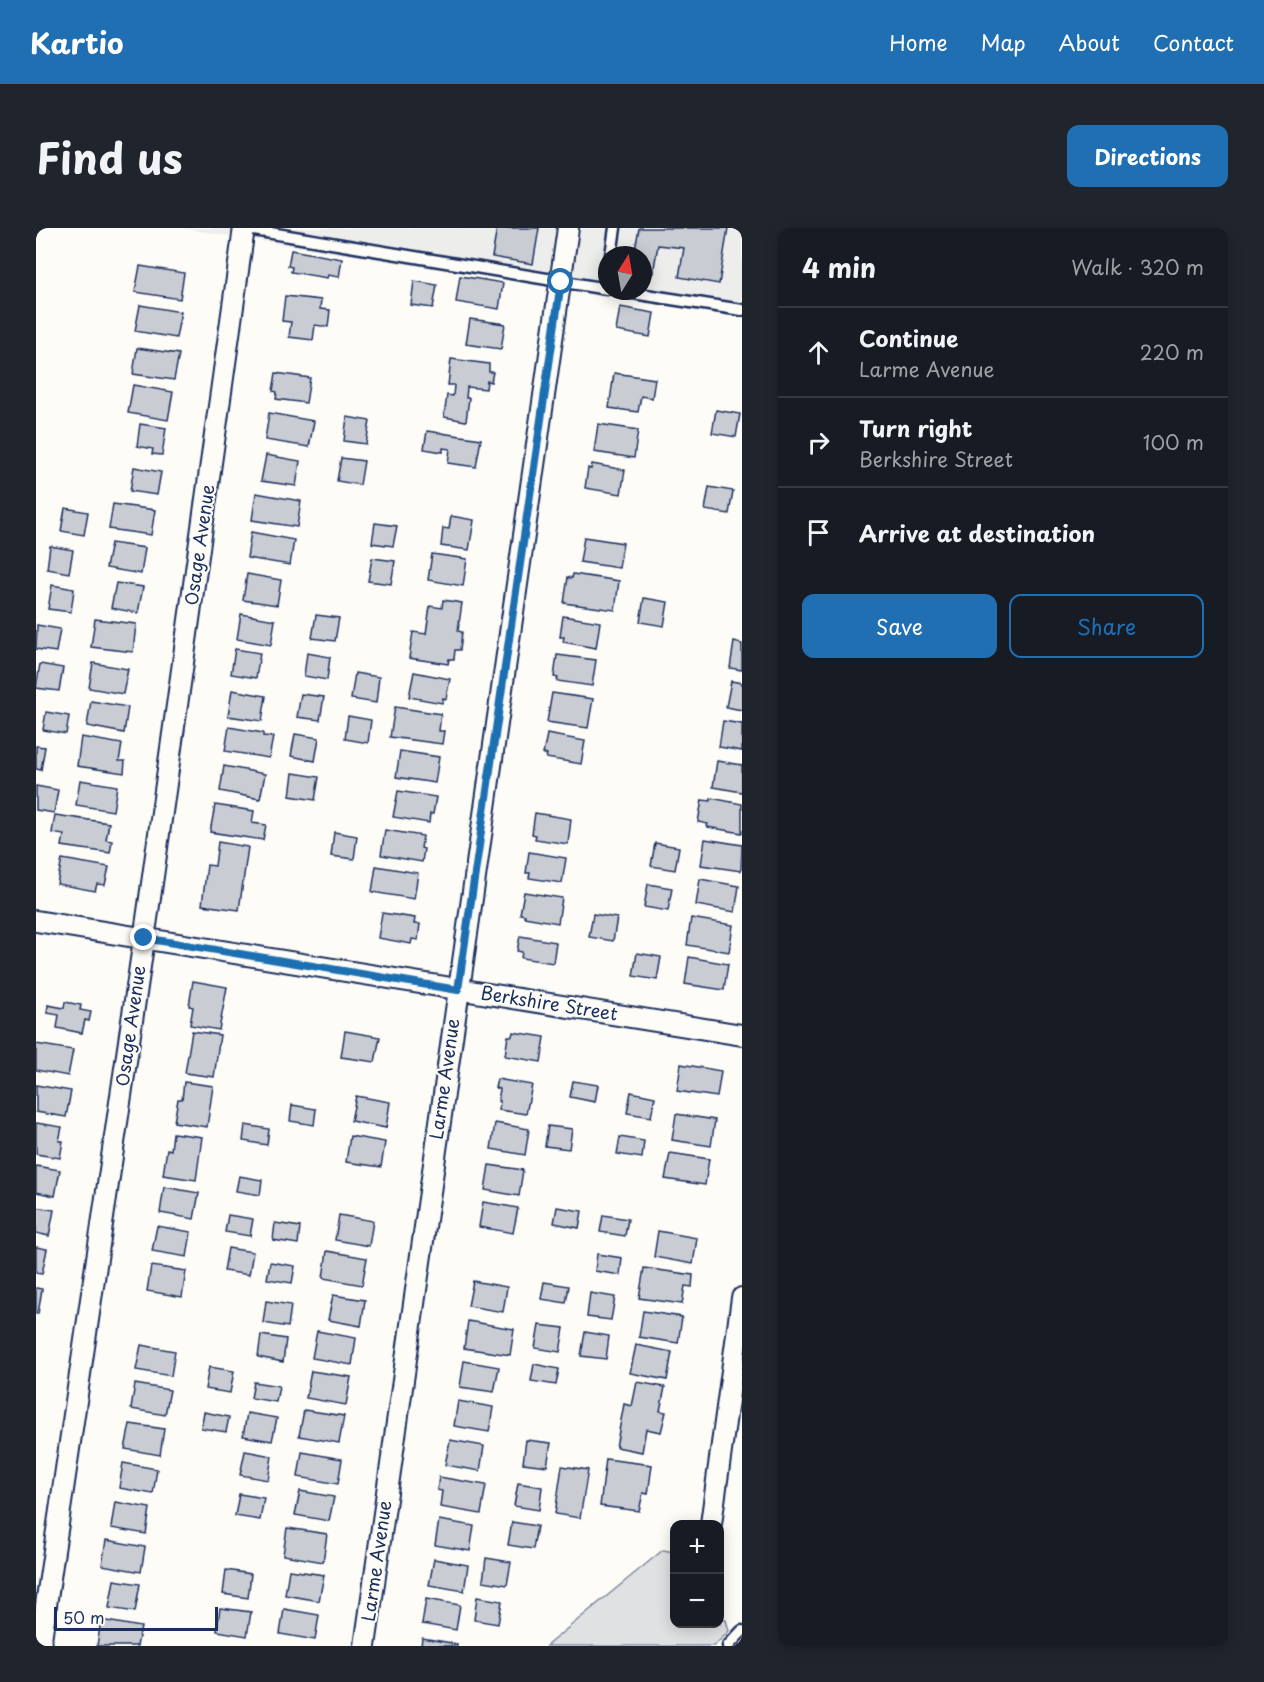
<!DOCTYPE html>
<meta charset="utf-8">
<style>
body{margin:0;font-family:"Playpen Sans",sans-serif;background:#20242c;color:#f1f3f6}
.controls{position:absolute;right:18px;bottom:18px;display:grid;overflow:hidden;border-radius:12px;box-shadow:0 3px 15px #0003}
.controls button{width:54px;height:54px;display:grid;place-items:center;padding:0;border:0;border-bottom:2px solid #363941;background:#171b24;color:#f1f3f6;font:30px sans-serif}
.compass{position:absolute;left:562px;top:18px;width:54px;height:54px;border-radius:50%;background:#171b24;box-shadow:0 3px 15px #0003;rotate:11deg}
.scale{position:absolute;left:18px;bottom:15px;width:164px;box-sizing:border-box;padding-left:6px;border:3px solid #1b2f5e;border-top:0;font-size:16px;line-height:21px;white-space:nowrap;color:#1b2f5e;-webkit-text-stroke:4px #fdfcf7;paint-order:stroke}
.stop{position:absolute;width:18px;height:18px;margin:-14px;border:4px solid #1f6fb2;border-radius:50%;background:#fff}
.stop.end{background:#1f6fb2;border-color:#fff;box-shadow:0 2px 6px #0008}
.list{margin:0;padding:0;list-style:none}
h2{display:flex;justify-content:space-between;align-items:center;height:78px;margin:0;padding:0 24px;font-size:26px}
h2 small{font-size:20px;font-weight:400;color:#9ea1a6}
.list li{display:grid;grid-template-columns:39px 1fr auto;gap:18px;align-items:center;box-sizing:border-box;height:90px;padding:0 24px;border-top:2px solid #363941}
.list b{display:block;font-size:22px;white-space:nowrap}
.list p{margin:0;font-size:20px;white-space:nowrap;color:#9ea1a6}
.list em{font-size:20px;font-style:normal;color:#9ea1a6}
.actions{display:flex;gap:12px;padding:18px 24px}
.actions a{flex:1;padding:14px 0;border:2px solid #1f6fb2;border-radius:12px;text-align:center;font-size:21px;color:#1f6fb2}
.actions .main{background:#1f6fb2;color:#fff}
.icon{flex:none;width:33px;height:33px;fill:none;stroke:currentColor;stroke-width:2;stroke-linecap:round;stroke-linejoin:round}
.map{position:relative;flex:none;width:706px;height:1418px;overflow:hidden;border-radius:12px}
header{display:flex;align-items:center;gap:36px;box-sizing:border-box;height:84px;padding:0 30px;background:#1f6fb2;color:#fff}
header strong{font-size:28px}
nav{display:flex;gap:33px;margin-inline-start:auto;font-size:21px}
.intro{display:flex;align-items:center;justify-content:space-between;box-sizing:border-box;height:144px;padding:0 36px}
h1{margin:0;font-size:42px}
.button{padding:15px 27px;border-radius:12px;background:#1f6fb2;color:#fff;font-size:21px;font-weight:700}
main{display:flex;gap:36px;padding:0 36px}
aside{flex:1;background:#171b24;border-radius:12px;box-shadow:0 3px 15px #0003}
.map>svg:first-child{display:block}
.built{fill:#edeeec;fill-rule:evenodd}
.green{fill:#e0e1e3;stroke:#7e88a0;stroke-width:1.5}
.building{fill:#c9ccd3;stroke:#1b2f5e;stroke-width:1.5}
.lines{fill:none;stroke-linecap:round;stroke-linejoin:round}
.service-casing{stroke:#1b2f5e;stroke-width:15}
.minor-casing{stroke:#1b2f5e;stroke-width:24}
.service{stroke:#fdfcf7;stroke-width:10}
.minor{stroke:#fdfcf7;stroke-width:20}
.route{stroke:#1f6fb2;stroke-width:8}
.labels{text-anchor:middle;stroke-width:4.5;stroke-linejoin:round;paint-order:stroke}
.street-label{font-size:18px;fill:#1b2f5e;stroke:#fdfcf7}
</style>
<header>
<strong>Kartio</strong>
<nav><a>Home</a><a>Map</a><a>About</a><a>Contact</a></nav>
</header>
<div class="intro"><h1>Find us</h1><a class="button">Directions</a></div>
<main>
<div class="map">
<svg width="706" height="1418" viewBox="0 0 706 1418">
<rect width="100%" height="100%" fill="#fdfcf7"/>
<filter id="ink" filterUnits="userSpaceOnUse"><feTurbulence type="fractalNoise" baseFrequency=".0167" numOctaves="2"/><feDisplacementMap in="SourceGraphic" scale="12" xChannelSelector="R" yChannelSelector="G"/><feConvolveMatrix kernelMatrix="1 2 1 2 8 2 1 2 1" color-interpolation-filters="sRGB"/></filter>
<g filter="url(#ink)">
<path class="built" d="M145 0H706V90L682 86ZM571 27H607V63H571Z"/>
<path class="green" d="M627 1322 638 1324V1396H684V1392H690L693 1403 678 1418H510Z"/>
<path class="building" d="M461 0H503L497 36 456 29Z
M603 0H692L683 56 643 49 648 20 622 17 617 45 607 43V27H598Z
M255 22 306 31 303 49 292 47 291 50 255 44 256 39 252 38Z
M104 38 148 45 144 71 99 64Z
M424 48 467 55 463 81 420 74Z
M378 53 401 57 397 80 375 77Z
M249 68 285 72 284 81 294 82 292 99 279 97 277 112 253 109 255 94 246 93Z
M104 77 145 84 140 110 99 103Z
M584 79 618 85 614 109 580 103Z
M434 91 469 96 465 121 430 116Z
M101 120 143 126 138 152 97 146Z
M415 131 453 136V144H457L455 154 451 153 450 161 431 159 430 170H433L430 193 408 189 411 167 417 168 418 157H412Z
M240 145 274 150 270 175 240 171 241 164 237 163Z
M578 145 619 151 616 170 605 168 602 184 573 180Z
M97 157 137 164 132 192 92 185Z
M680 182 704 186 700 209 676 205Z
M233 185 278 193 273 219 229 212Z
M311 189 334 193 330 216 308 213Z
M104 196 130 200 126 227 116 226 117 221 101 218Z
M562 196 602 202 598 230 558 224Z
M391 203 445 211 440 239 412 235 414 221 407 220V224L388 221Z
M230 227 264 233 260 258 225 253Z
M305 230 328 233 324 257 301 253Z
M556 236 589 242 585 266 549 260 552 240 555 241Z
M98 239 125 244 121 267 94 263Z
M673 259 697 263 693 286 669 282Z
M220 265 265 273 261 299 216 292Z
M77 276 119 282 115 307 73 301Z
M29 280 52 284 48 307 25 303Z
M415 288 438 292 433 322 405 318 407 300 413 301Z
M339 295 361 298 357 318 336 315Z
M215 304 258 312 254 337 211 330Z
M548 309 587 315 583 340 544 334Z
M75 315 109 320 105 346 70 340Z
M14 318 37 322 33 345 11 341Z
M396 326 431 331 427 358 392 352Z
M336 330 359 333 355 356 332 353Z
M211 346 245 352 241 377 207 372Z
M537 346 583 353 579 382 528 375 532 349 536 350Z
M80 355 107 359 102 385 75 380Z
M16 357 38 361 35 384 12 381Z
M608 370 632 374 628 398 604 394Z
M407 372 426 375 422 403 426 404 424 422H419L418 431H413L412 436 373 430 377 404 390 406 394 378 406 380Z
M205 386 239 392 235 417 201 411Z
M280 387 303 390 299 413 276 410Z
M527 388 564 394 560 420 527 414 528 409H524Z
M59 391 100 396 97 424 55 419Z
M1 397 24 401 20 424 0 421Z
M698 414 706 416V442L694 440Z
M199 421 224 425 220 450 195 446Z
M271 425 294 429 291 452 268 448Z
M521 427 560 432 556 458 521 453 522 450 518 449Z
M57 435 92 441 87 466 53 460Z
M4 436 27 440 23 463 0 460Z
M378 444 414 451 410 471 407 470 406 475 373 469Z
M319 445 343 449 340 475 315 471Z
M695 453 706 455V482L690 479Z
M196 462 230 468 226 493 192 488Z
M516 465 557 471 552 500 511 494Z
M265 466 288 469 284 492 261 489Z
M55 473 92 479 88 505 51 498Z
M359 479 405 486 403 503H408L406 516 354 509Z
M10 484 33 488 30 506 7 502Z
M312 488 335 492 332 515 309 511Z
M687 493 706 496V523L683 519Z
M193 499 227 505V508L237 509 233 530 189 523Z
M259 506 283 510 279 533 255 528Z
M511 506 549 513 545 536 510 530 511 526H507Z
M45 509 86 516 83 533H89L88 545 41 538Z
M0 518 9 519 5 542 0 541Z
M364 523 403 529 399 555 360 549Z
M681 533 706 537V564L677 559Z
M188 538 229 546 224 571 184 563Z
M257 545 283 549 279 572 254 568Z
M44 552 81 558 77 583 40 577Z
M0 558 22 562 18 585 0 582Z
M362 563 400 569 397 586H394L393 595 357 589Z
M675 570 706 576V605L671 599 672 596 662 594 666 572 675 573Z
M179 577 218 583 216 595 230 597 227 612 174 604Z
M499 585 535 591 532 616 499 611 500 607 496 606Z
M19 587 73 595 70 612 76 613 74 625 26 618 28 607 16 605Z
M349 602 387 608 385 620 388 621 386 634 345 627Z
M298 604 321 608 318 631 295 628Z
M669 611 706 617 705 643 665 637Z
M182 614 212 619 203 682 166 677 171 637 179 638Z
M619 615 643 619 639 642 615 638Z
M493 624 530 630 526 655 493 650 494 645H490Z
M26 631 73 639 69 657 61 656 59 663 21 656Z
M340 638 382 645 378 671 336 664Z
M664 651 703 658 699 684 660 677Z
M612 656 636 660 632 683 608 679Z
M488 664 526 670 522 695 488 689 489 687 484 686Z
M346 685 379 690 378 696H384L382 712 376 711 375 716 342 710Z
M557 686 581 690 577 713 553 709Z
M655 690 697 697 693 724 651 717Z
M484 708 520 714 517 735 485 730 486 724 481 723Z
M601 725 625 729 621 752 597 748Z
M653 729 692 736 688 762 649 756Z
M157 753 191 759 183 802 154 797 157 779 153 778Z
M29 774 45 777 44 782 55 784 53 793 49 792 46 805 21 800 23 787 11 785 12 777 28 780Z
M156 803 184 807 178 849 149 845Z
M309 803 344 809 339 834 305 829Z
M477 804 509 809 505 834 469 828 472 808H476Z
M0 816 37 822 32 848 0 842Z
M645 836 685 843 681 869 641 863Z
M461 851 496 857 490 886 463 882 464 873H462L464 861 459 860Z
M537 853 562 857 559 874 534 869Z
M148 854 177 858 171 899 138 894 142 871H146Z
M0 857 35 863 30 889 0 884Z
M595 864 619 869 615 889 591 885Z
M320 868 354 874 350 900 315 893Z
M256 877 280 881 278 897 254 893Z
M640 886 679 892 675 918 636 912Z
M0 895 26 899 23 913H27L24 930 0 926Z
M459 895 493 901 489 927 455 921Z
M209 897 233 901 231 917 207 913Z
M512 898 536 901 533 921 509 918Z
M137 905 166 909 160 952 127 947 131 921 135 922Z
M314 908 349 914 345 939 310 934Z
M584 909 608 913 606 930 581 926Z
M634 925 673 931 669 957 629 951Z
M453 937 487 942 483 968 449 962Z
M0 938 24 942 19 968 0 964Z
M203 948 226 952 224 967 200 963Z
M128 959 163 965 158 991 124 985Z
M447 974 482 980 477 1005 443 999Z
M0 979 18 982 13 1008 0 1005Z
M521 979 546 983 543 1000 518 995Z
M192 987 217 991 214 1008 189 1004Z
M303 987 337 993 333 1018 299 1012Z
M567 987 592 991 589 1008 564 1004Z
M239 995 264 999 262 1016 237 1012Z
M121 998 155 1004 151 1029 116 1023Z
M622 1003 661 1010 657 1036 618 1029Z
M0 1019 11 1021 6 1046 0 1045Z
M192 1020 217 1024 213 1047 188 1043Z
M291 1023 331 1030 326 1057 287 1050Z
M561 1026 586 1030 584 1047 559 1043Z
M234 1034 259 1038 256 1055 231 1051Z
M115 1038 150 1043 146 1069 111 1063Z
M608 1040 657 1047 656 1059 649 1058 646 1076 603 1070Z
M437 1053 471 1059 467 1084 432 1078Z
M508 1054 533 1058 530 1075 505 1071Z
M0 1060 6 1061 2 1086H0Z
M554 1065 579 1069 575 1092 551 1089Z
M297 1067 329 1072 325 1098 292 1092Z
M230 1073 255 1077 252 1099 227 1095Z
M607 1083 646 1089 642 1115 603 1109Z
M432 1093 478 1101 474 1127 428 1120Z
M503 1097 528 1100 524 1124 499 1120Z
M281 1103 320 1110 316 1137 276 1130Z
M549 1104 573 1108 570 1131 545 1128Z
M225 1107 250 1111 247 1134 222 1129Z
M105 1117 139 1123 135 1148 100 1142Z
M600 1117 636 1124 631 1152 594 1145Z
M428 1133 463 1139 458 1164 424 1159Z
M498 1136 523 1141 520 1157 495 1153Z
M173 1139 198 1143 194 1165 169 1161Z
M275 1143 315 1149 310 1177 270 1170Z
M218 1154 243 1158 240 1174 215 1170Z
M601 1154 629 1159 624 1183 630 1184 625 1204 610 1201 606 1224 580 1219 588 1176 596 1178Z
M99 1156 134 1162 129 1187 95 1181Z
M422 1173 457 1179 453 1204 418 1198Z
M268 1182 308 1188 303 1215 263 1208Z
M168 1184 193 1189 190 1204 165 1200Z
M211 1185 241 1190 236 1213 207 1208Z
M94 1196 128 1201 124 1227 89 1221Z
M414 1212 448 1218 444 1243 409 1237Z
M490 1212 515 1215 511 1238 487 1235Z
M209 1223 236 1228 232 1252 204 1247Z
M266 1224 306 1231 302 1256 262 1249Z
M570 1231 616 1237 612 1266 607 1265 603 1283 564 1278Z
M87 1235 121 1241 117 1266 83 1260Z
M526 1238 552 1242 544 1290 519 1286Z
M403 1249 450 1257 445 1286 404 1279 406 1263 401 1262Z
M482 1255 506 1259 503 1282 478 1278Z
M264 1263 298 1269 293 1293 259 1287Z
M203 1266 228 1270 224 1292 199 1288Z
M79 1274 114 1280 110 1306 75 1300Z
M403 1292 438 1298 434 1323 399 1317Z
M476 1294 501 1298 497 1321 472 1317Z
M251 1300 291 1306 287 1334 247 1327Z
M70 1312 109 1319 105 1344 66 1337Z
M450 1330 475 1334 471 1357 447 1353Z
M398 1331 432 1337 428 1363 393 1357Z
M190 1342 215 1346 212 1370 187 1366Z
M253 1342 288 1347 283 1373 249 1367Z
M78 1352 104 1356 99 1384 73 1380Z
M441 1369 466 1373 462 1396 438 1392Z
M390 1371 424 1377 420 1402 386 1396Z
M184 1380 215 1384 211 1408 181 1403Z
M248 1381 283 1387 279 1412 244 1406Z
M65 1392 105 1399 101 1418H61Z
M386 1410 421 1416V1418H385Z"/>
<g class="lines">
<g class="service-casing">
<path id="service" d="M205 0 571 61
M575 27 579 0
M584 63 706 82
M692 1418 706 1403"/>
</g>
<g class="minor-casing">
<path id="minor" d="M0 693 706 807
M675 1296 706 1070
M4 1418 112 684 208 0
M329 1418 532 0"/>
</g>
<use href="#service" class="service"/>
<use href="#minor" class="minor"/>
</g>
</g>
<g class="lines" filter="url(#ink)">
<path class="route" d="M108 710 422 762 525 54"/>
</g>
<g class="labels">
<g class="street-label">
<text transform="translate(164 317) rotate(-82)" y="6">Osage Avenue</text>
<text transform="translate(513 776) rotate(9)" y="6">Berkshire Street</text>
<text transform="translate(95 798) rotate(-82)" y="6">Osage Avenue</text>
<text transform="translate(409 851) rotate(-82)" y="6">Larme Avenue</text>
<text transform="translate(341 1333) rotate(-82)" y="6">Larme Avenue</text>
</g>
</g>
</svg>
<div class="controls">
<button>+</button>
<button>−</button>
</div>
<svg class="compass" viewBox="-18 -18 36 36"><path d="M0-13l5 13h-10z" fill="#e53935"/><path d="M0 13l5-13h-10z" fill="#9ea1a6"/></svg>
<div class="scale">50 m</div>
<div class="stop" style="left:525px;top:54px"></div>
<div class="stop end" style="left:108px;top:710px"></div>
</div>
<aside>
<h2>4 min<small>Walk · 320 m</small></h2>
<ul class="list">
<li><svg class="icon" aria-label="ahead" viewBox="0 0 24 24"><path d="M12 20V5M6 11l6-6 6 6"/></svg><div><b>Continue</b><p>Larme Avenue</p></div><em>220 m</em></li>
<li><svg class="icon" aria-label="right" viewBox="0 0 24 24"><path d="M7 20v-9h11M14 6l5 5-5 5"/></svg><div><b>Turn right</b><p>Berkshire Street</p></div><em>100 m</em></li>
<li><svg class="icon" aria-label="arrive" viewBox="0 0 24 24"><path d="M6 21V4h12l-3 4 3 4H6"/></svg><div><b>Arrive at destination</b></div></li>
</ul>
<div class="actions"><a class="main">Save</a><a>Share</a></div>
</aside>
</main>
